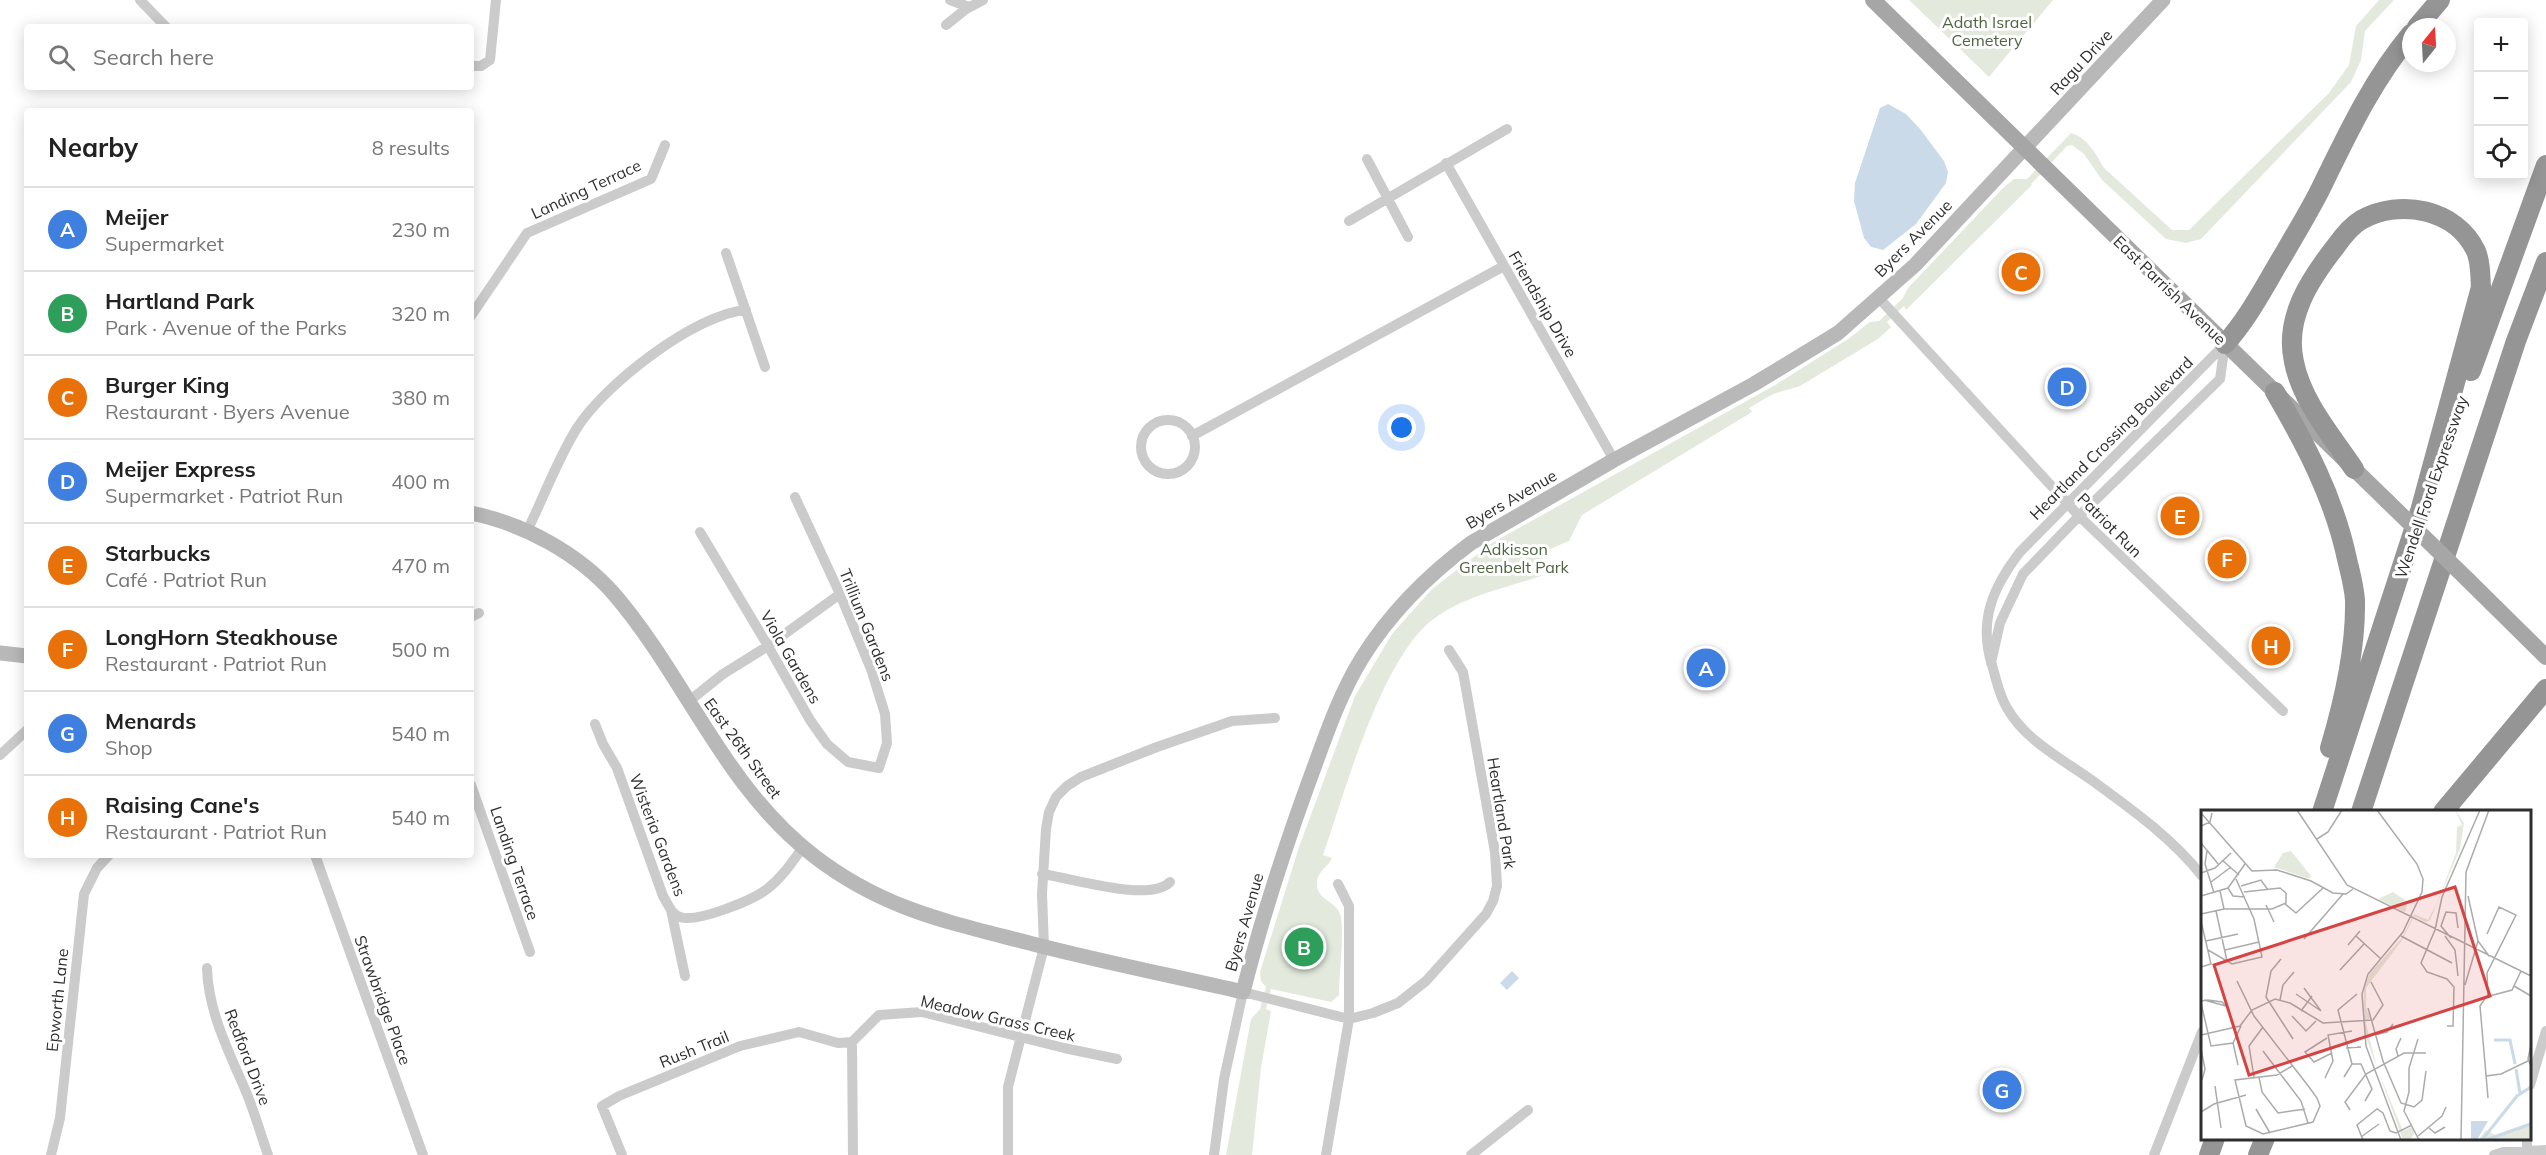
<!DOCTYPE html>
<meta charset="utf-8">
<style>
body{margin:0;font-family:Mulish,sans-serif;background:#f2f2f2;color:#222}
.controls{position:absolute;right:18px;top:18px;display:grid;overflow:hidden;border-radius:6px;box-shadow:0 3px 15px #0003}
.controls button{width:54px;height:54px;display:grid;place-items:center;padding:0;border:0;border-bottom:2px solid #e0e0e0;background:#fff;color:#222;font:30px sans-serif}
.compass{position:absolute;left:2402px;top:18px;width:54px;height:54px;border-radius:50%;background:#fff;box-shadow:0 3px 15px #0003;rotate:18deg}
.you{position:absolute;left:1402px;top:428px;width:21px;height:21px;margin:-15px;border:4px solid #fff;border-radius:50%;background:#1a73e8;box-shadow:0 0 0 9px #1a73e833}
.badge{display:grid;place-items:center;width:39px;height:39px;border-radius:50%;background:#0f766e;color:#fff;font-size:20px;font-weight:700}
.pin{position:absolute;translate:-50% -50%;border:3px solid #fff;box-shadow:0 2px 6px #0006}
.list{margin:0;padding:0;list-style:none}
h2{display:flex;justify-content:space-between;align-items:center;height:78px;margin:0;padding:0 24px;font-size:26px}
h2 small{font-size:20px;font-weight:400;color:#767676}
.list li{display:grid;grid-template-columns:39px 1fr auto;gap:18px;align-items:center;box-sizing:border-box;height:84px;padding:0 24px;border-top:2px solid #e0e0e0}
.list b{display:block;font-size:22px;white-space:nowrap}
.list p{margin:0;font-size:20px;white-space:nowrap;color:#767676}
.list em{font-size:20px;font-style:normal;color:#767676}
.icon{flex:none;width:33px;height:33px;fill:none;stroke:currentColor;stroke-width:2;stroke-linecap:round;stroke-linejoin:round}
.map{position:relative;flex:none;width:2546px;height:1155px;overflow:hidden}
.search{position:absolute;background:#fff;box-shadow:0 3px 15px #0003;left:24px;top:24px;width:450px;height:66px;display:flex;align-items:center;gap:15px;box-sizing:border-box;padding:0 21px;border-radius:6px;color:#767676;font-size:22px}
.panel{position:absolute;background:#fff;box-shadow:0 3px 15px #0003;left:24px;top:108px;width:450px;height:750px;border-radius:6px}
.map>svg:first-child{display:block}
.green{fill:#e3eadd}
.water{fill:#cbdae8}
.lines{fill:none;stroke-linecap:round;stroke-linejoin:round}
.street{stroke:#cbcbcb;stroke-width:10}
.secondary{stroke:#b8b8b8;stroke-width:15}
.primary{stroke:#a6a6a6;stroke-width:16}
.highway{stroke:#959595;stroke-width:20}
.primary-bridge{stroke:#a6a6a6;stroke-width:16}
.labels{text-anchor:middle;stroke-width:6;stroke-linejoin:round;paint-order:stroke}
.park-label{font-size:16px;fill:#4e6540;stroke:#fff}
.street-label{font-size:16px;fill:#2e2e2e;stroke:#fff}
.inset-river{fill:none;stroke:#cbdae8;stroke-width:3}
.inset-road{fill:none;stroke:#ababab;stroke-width:1.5}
.view{fill:#d44442;fill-opacity:0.15;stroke:#d44442;stroke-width:3}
.inset-edge{fill:none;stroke:#2e2e2e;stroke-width:3}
</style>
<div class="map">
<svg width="2546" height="1155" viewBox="0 0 2546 1155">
<rect width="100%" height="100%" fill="#fff"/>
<path class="green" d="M1909 0H2053L1989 77Z
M2379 0H2394L2365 31 2361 60 2351 82 2201 239 2186 243 2166 239 2102 180 2084 154 2072 145 2067 146 2031 184 2032 185 1906 310 1904 306 1887 322 1891 327 1878 339 1800 386 1773 394 1749 408 1752 412 1582 515 1569 541 1543 552 1541 576C1506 588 1465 596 1435 618 1382 655 1345 792 1323 855L1332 858C1328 867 1318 871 1317 881 1315 900 1335 900 1340 914 1345 929 1339 976 1339 995L1331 1002 1271 989 1266 1009 1271 1011 1261 1068 1252 1155H1226L1251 1019 1260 1009 1266 987 1261 981 1260 972 1299 847 1355 696 1392 634 1432 589 1492 543 1777 384 1848 339 1870 322 1879 321 1903 298 1908 288 2003 188 2014 179H2027L2071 133C2086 137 2097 154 2103 167L2172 230H2189L2329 93 2349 65 2356 26Z"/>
<path class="water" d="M1888 104 1906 114 1920 129 1944 161 1948 172 1946 183 1916 224 1883 250 1871 247 1864 238 1854 201 1855 183 1880 108Z
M1512 971 1519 978 1507 990 1500 983Z"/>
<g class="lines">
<path class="street" d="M140 0 166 27
M950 0 969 7
M946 25 966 9 983 0
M471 66H481L490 60 496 0
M1367 159 1408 237
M1446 163 1614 460
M1349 221 1507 129
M726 253 765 367
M1878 297 2079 516 2283 711
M471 316 527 233 651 179 665 145
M1141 447a27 27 0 1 1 54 0a27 27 0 1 1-54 0Z
M1192 436 1504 266
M527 531C544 497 557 460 577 428 604 385 695 314 746 310
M700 532 768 646 810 720 827 744 848 762 879 768 887 743 885 714 871 669 840 594 795 497
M471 617 479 613
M1991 663 2000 623 2023 574 2079 516 2220 379 2225 344
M688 702 723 674 768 646 840 594
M595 724 603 744 617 768 663 896C668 904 671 914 680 917 697 923 753 900 767 889 782 878 792 862 803 847
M0 755 27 730
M471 785 530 952
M315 855 423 1155
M1042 874C1072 878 1150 903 1170 882
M2202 876C2174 840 2134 811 2097 784 2066 761 2026 742 2007 708 1999 695 1996 679 1992 665 1978 621 1993 587 2020 552L2225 344
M671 910 685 976
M207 968C208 1012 230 1054 247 1094 255 1114 261 1135 268 1155
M2530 1085 2546 1031
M2527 1138V1151
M51 1155 60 1118 84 894 97 868 109 855
M622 1155 602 1106 619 1096 740 1046 799 1032 838 1043 852 1042
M853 1155 852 1042 879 1015 922 1012 1064 1048 1117 1059
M1008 1155V1087L1044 947 1042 894 1046 829 1049 812 1056 797 1067 786 1081 777 1157 747 1232 721 1275 718
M1214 1155 1224 1079 1243 992 1349 1019 1373 1013 1398 1003 1426 981 1486 914 1493 901 1497 886 1495 852 1463 672 1449 650
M1326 1155 1349 1019V906L1338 884
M1471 1155 1528 1110
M2154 1155 2202 1032
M2494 1155 2503 1152 2546 1150"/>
<path class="secondary" d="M471 513C524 524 578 553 614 594 686 678 724 787 814 856 884 910 949 922 1033 944 1103 962 1173 976 1243 992 1261 921 1283 853 1308 784 1324 741 1338 697 1362 658 1390 613 1428 575 1471 543L1614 460 1754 384 1838 333 1915 265 2163 0
M0 653 27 656"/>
<path class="primary" d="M1873 0 2387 501
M2468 580 2546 657"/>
<path class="highway" d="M2417 27 2440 0
M2225 344C2244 323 2257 300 2271 276 2287 248 2304 221 2319 192 2346 137 2371 82 2411 34
M2471 371 2546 165
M2275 392C2306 445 2334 498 2347 559 2350 572 2354 586 2355 600 2356 649 2344 701 2330 748
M2354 469C2332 436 2302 402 2294 362 2284 318 2310 279 2336 246 2343 236 2351 226 2361 220 2400 198 2456 209 2476 251 2481 263 2480 275 2481 287L2419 515
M2322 812 2420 511
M2361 812 2516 341 2546 262
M2443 812 2546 689
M2209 1155 2215 1138
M2258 1155 2265 1138"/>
<path class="primary-bridge" d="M2387 501 2468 580"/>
</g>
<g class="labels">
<g class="park-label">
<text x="1987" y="28">Adath Israel<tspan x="1987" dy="18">Cemetery</tspan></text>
<text x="1514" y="555">Adkisson<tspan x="1514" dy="18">Greenbelt Park</tspan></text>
</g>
<g class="street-label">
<text transform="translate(2081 62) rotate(-47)" y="6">Ragu Drive</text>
<text transform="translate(586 189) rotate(-25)" y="6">Landing Terrace</text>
<text transform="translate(1913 238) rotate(-45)" y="6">Byers Avenue</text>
<text transform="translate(2170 290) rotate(44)" y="6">East Parrish Avenue</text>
<text transform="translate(1543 304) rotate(60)" y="6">Friendship Drive</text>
<text transform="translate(2111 438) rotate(-45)" y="6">Heartland Crossing Boulevard</text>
<text transform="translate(2431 487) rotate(-71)" y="6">Wendell Ford Expressway</text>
<text transform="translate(1511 499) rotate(-30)" y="6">Byers Avenue</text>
<text transform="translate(2110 525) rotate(45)" y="6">Patriot Run</text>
<text transform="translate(867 625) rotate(68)" y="6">Trillium Gardens</text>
<text transform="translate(791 657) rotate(60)" y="6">Viola Gardens</text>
<text transform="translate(743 748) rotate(54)" y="6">East 26th Street</text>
<text transform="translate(1502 813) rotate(81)" y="6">Heartland Park</text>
<text transform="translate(658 835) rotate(69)" y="6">Wisteria Gardens</text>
<text transform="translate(515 863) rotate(71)" y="6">Landing Terrace</text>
<text transform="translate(1244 922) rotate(-74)" y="6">Byers Avenue</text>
<text transform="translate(57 1000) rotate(-84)" y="6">Epworth Lane</text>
<text transform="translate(383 1000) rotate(70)" y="6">Strawbridge Place</text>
<text transform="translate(998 1018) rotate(13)" y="6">Meadow Grass Creek</text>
<text transform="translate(694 1049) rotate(-22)" y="6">Rush Trail</text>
<text transform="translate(248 1057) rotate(69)" y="6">Redford Drive</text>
</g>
</g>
<g transform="translate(2201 810)">
<rect width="330" height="330" fill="#fff"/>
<path d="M254 0 263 13 259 39 229 110 225 112 213 106 201 130 165 178V198L170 208 164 210 176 258 202 321 211 317 214 322 209 330H202L165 227 162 209 163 177 169 163 201 128 213 104 227 110 236 93 255 43 256 17 261 15ZM90 41 110 66 108 69 73 57 82 43ZM192 82 207 92 204 102 177 89ZM330 312 329 329 277 330 285 320 294 325Z" fill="#e3eadd"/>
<path d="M270 311H287L276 330H270Z" fill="#cbdae8"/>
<path class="inset-river" d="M293 230H309L314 254M315 259 319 283M281 330 316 286 330 277M285 330 330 314"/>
<path class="inset-road" d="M96 0 146 75 330 166M176 0 216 54 222 69 221 82 202 122 167 164 161 184 165 236 200 330M0 3 51 61 76 60 110 71 132 83 145 84 152 79M0 16 9 12 11 3M116 29 127 22 141 0M0 33 18 55M6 41 4 54 13 83M21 50 38 65M0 63 14 58 30 43M10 72 30 57M40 76 60 70 67 80M27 78 32 86 44 87M19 81 23 99M43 82 79 78 85 83M0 86 27 78 44 54M267 86 277 131 288 146M84 94 95 103 122 78M65 95 73 112M15 101 26 151M0 104 23 99H71L85 93V83M0 111 10 154 0 157M234 120 220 153 226 162 246 169 253 177 252 216H246M234 120 241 87 279 0M286 124 298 97 315 105 286 163 287 187M155 126 180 149M200 126 251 153M244 126 254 140 257 166M250 128 240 116 245 102 255 103 257 118M103 129 142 84M5 131 37 124M147 135 159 121M7 140 31 154 61 147 53 109 35 69M24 140 58 132M80 149 70 161 65 187 92 229M139 160 163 134M36 171 53 206 108 277 116 288 119 296 112 312 62 324 45 316 34 270 76 265 91 256M264 175 277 131M313 176 330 186M103 178 120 201M95 184 120 201M79 190 82 175 93 162M0 191 7 190 21 192 25 196 3 190M0 193 10 236 32 233 40 216M167 198 182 251 200 293 213 297 221 290 225 261M100 201 111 186M91 206 105 221 115 211M0 225 39 216 51 200 74 189 89 193 122 213 172 210 182 195 170 172M174 225 186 222 192 214M126 228 104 242 113 252 131 243M217 229 208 258V282L203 301 218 330M32 233 37 255M330 235 327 249 330 256M145 238 160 237H156M0 239 4 259 1 270M62 241 100 291 107 313M197 246 195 239 200 228M151 254 137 200 156 184M285 266 300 264 327 251M53 267 48 236 62 217M58 267 61 282 77 303 104 299M143 267 151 254H160L171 279 164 291M124 268 132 251 127 225 151 221M14 276 20 318M287 288 279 196 285 187 311 180 320 161M55 299 69 323M149 300 144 292 165 264 203 243H225M0 302 13 294 45 285M228 318 234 323 244 317M189 321 195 323 211 315M217 326 241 306 245 297M160 327 178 314M162 330 156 315 176 299 182 303 189 321M260 330 265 62 288 0"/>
<path class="view" d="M254 77 289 186 48 265 13 155Z"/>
<rect width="330" height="330" class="inset-edge"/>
</g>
</svg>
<div class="controls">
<button>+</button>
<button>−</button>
<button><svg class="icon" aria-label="locate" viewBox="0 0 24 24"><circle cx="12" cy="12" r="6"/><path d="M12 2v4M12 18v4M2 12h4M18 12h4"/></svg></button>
</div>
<svg class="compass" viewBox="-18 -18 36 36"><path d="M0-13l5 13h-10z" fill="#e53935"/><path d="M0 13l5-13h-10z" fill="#767676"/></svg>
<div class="you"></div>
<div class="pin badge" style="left:1706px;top:668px;background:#3f7fe0">A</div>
<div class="pin badge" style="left:1304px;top:947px;background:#2e9e5b">B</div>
<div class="pin badge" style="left:2021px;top:272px;background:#e8710a">C</div>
<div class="pin badge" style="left:2067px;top:387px;background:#3f7fe0">D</div>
<div class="pin badge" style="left:2180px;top:516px;background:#e8710a">E</div>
<div class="pin badge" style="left:2227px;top:559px;background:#e8710a">F</div>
<div class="pin badge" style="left:2002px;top:1090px;background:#3f7fe0">G</div>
<div class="pin badge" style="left:2271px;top:646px;background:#e8710a">H</div>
<div class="search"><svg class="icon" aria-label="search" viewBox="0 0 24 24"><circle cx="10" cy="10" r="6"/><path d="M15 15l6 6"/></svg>Search here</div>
<section class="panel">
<h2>Nearby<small>8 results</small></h2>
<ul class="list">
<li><span class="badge" style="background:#3f7fe0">A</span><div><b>Meijer</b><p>Supermarket</p></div><em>230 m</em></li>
<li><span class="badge" style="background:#2e9e5b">B</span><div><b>Hartland Park</b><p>Park · Avenue of the Parks</p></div><em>320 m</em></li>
<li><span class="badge" style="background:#e8710a">C</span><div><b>Burger King</b><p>Restaurant · Byers Avenue</p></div><em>380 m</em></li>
<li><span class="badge" style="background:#3f7fe0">D</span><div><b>Meijer Express</b><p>Supermarket · Patriot Run</p></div><em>400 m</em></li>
<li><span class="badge" style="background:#e8710a">E</span><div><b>Starbucks</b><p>Café · Patriot Run</p></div><em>470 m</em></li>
<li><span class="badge" style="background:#e8710a">F</span><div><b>LongHorn Steakhouse</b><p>Restaurant · Patriot Run</p></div><em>500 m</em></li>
<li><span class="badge" style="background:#3f7fe0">G</span><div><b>Menards</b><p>Shop</p></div><em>540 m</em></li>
<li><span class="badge" style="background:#e8710a">H</span><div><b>Raising Cane's</b><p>Restaurant · Patriot Run</p></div><em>540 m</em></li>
</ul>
</section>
</div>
